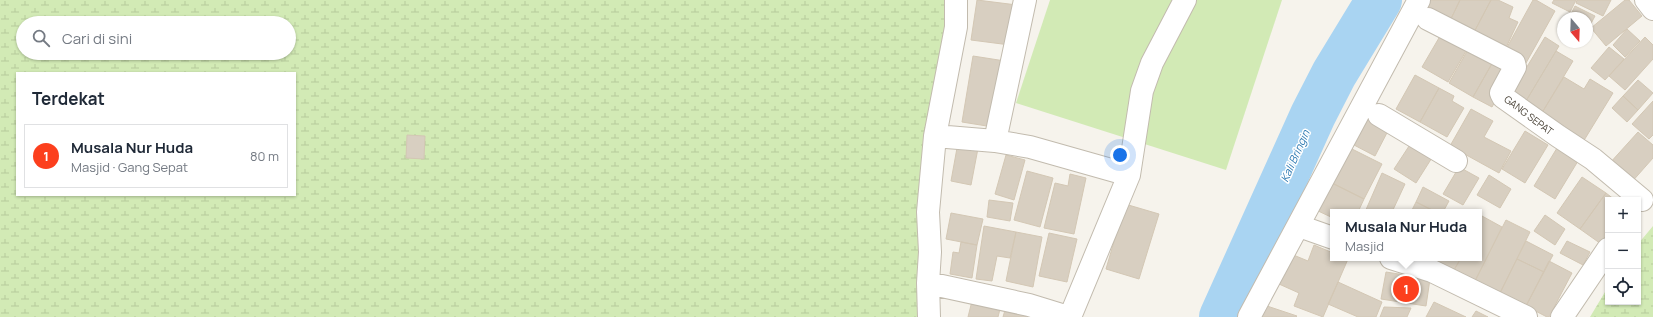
<!DOCTYPE html>
<html lang="id">
<meta charset="utf-8">
<style>
body{margin:0;font-family:Manrope,sans-serif;background:#f6f6f7;color:#1f2937}
.controls{position:absolute;right:12px;bottom:12px;display:grid;overflow:hidden;border-radius:0px;box-shadow:0 1px 3px #0004}
.controls button{width:36px;height:36px;display:grid;place-items:center;padding:0;border:0;border-bottom:1px solid #e0e1e3;background:#fff;color:#1f2937;font:20px sans-serif}
.compass{position:absolute;left:1557px;top:12px;width:36px;height:36px;border-radius:50%;background:#fff;box-shadow:0 1px 3px #0004;rotate:161deg}
.you{position:absolute;left:1120px;top:155px;width:14px;height:14px;margin:-10px;border:3px solid #fff;border-radius:50%;background:#1a73e8;box-shadow:0 0 0 6px #1a73e833}
.badge{display:grid;place-items:center;width:26px;height:26px;border-radius:50%;background:#fc3f1d;color:#fff;font-size:13px;font-weight:700}
.pin{position:absolute;translate:-50% -50%;border:2px solid #fff;box-shadow:0 1px 4px #0006}
.popup{position:absolute;left:1330px;top:209px;width:152px;height:52px;box-sizing:border-box;display:grid;place-content:center;border-radius:0px;background:#fff;filter:drop-shadow(0 1px 3px #0005);font-size:13px;white-space:nowrap;color:#747a83}
.popup b{font-size:15px;color:#1f2937}
.popup::after{content:'';position:absolute;left:50%;top:100%;margin-left:-8px;border:8px solid transparent;border-top-color:#fff}
.list{margin:0;padding:0;list-style:none}
h2{display:flex;justify-content:space-between;align-items:center;height:52px;margin:0;padding:0 16px;font-size:17px}
h2 small{font-size:13px;font-weight:400;color:#747a83}
.list li{display:grid;grid-template-columns:26px 1fr auto;gap:12px;align-items:center;box-sizing:border-box;height:64px;margin:0 8px 8px;padding:0 8px;border:1px solid #e0e1e3;border-radius:0px}
.list b{display:block;font-size:15px;white-space:nowrap}
.list p{margin:0;font-size:13px;white-space:nowrap;color:#747a83}
.list em{font-size:13px;font-style:normal;color:#747a83}
.icon{flex:none;width:22px;height:22px;fill:none;stroke:currentColor;stroke-width:2;stroke-linecap:round;stroke-linejoin:round}
.map{position:relative;flex:none;width:1653px;height:317px;overflow:hidden}
.search{position:absolute;background:#fff;box-shadow:0 1px 3px #0004;left:16px;top:16px;width:280px;height:44px;display:flex;align-items:center;gap:10px;box-sizing:border-box;padding:0 14px;border-radius:22px;color:#747a83;font-size:15px}
.panel{position:absolute;background:#fff;box-shadow:0 1px 3px #0004;left:16px;top:72px;width:280px;height:124px;border-radius:0px}
.map>svg:first-child{display:block}
.wetland{fill:url(#wetland-marsh);fill-rule:evenodd}
.pitch{fill:#d2eab5}
.lines{fill:none;stroke-linecap:round;stroke-linejoin:round}
.river{stroke:#a9d4f2;stroke-width:46}
.building{fill:#d8cfc1;stroke:#d3c7b4}
.minor-casing{stroke:#c2bbae;stroke-width:24}
.minor{stroke:#fff;stroke-width:22}
.labels{text-anchor:middle;stroke-width:3;stroke-linejoin:round;paint-order:stroke}
.street-label{font-size:10px;fill:#4b4439;stroke:#fff}
.water-label{font-size:11px;font-style:italic;fill:#2e7ab2;stroke:#fff}
</style>
<div class="map">
<svg width="1653" height="317" viewBox="0 0 1653 317">
<defs>
<pattern id="wetland-marsh" width="20" height="14" patternUnits="userSpaceOnUse"><rect width="20" height="14" fill="#d2eab5"/><path d="M1 5h8M5 5V1M11 12h8M15 12V8" fill="none" stroke="#b6ca9c"/></pattern>
</defs>
<rect width="100%" height="100%" fill="#f6f3ec"/>
<path class="wetland" d="M0 0H948L923 317H0ZM23 23H289V53H23ZM17 73H295V195H17Z
M1653 226V317H1590L1608 287V302H1638V244Z"/>
<path class="pitch" d="M1050 0H1282L1226 170 1016 103Z"/>
<g class="lines">
<path class="river" d="M1222 317 1313 115 1334 74 1379 0"/>
</g>
<path class="building" d="M977 0 1017 5 1010 45 971 40Z
M1427 0H1460L1448 25 1421 12Z
M1460 0H1491L1472 36 1448 25Z
M1491 0H1498L1513 7 1509 18 1518 22 1504 52 1472 36Z
M1533 0H1536L1555 11 1526 63 1505 51Z
M1554 0H1576L1570 12 1552 3Z
M1577 0H1611L1603 16 1576 3Z
M1625 0H1629L1642 16 1606 46 1591 28Z
M1575 6 1595 16 1587 31V18H1569Z
M1627 29 1640 41 1625 57 1613 45Z
M1443 31 1469 46 1448 82 1422 67Z
M1545 37 1559 46 1523 106 1502 93 1525 70Z
M1645 37 1653 45V59L1625 90 1609 76Z
M1470 46 1494 60 1473 97 1449 83Z
M1609 47 1624 59 1605 80 1591 68Z
M1556 51 1573 61 1540 116 1523 106Z
M973 56 1005 61 993 127 962 122Z
M1494 60 1513 70 1492 107 1473 97Z
M1415 75 1439 88 1420 122 1396 109Z
M1564 77 1584 89 1590 79 1613 93 1583 142 1540 116Z
M1638 80 1653 93 1638 110 1623 96Z
M1439 88 1454 96 1452 101 1464 108 1447 137 1420 122Z
M1623 96 1638 110 1627 122 1612 108Z
M1653 101V135L1649 139 1632 124Z
M1471 109 1493 121 1484 137 1511 151 1499 173 1450 146Z
M1370 114 1391 125 1375 156 1354 145Z
M1525 131 1548 145 1525 183 1502 169Z
M1638 132 1653 145V158L1630 184 1609 164Z
M407 135 425 136 424 159 406 158Z
M1413 140 1435 153 1416 183 1394 169Z
M979 143 971 185 951 181 957 148Z
M1346 146 1382 164 1364 199 1328 181Z
M1557 148 1578 161 1555 199 1534 186Z
M1006 155 1025 160 1014 200 995 194Z
M1459 167 1479 178 1463 205 1443 194Z
M1027 171 1053 178 1040 227 1014 220Z
M1382 173 1405 184 1392 212H1365Z
M1070 174 1086 178 1074 234 1044 228 1055 183 1068 186Z
M1489 175 1511 189 1500 208 1477 195Z
M1582 177 1606 193 1580 229 1557 213Z
M1328 181 1364 199 1358 212H1333V218L1314 209Z
M1423 187 1449 201 1443 212H1436L1416 202Z
M1606 193 1615 200H1608V241L1604 246 1580 229Z
M989 200 1013 203 1010 221 987 217Z
M1416 202 1436 212H1411Z
M1125 204 1159 214 1139 279 1106 269Z
M951 213 983 219 977 245 946 239Z
M1545 215 1565 229 1555 245 1534 231Z
M1482 216 1502 227 1475 281 1454 270 1461 258H1479V222Z
M1506 220 1530 232 1500 293 1475 281Z
M984 226 1016 232 1010 258 997 256 992 281 976 279Z
M1016 232 1042 237 1033 287 1006 281Z
M1049 233 1077 239 1067 282 1039 276Z
M1526 241 1553 255 1544 272 1517 259Z
M1567 241 1590 252 1583 265 1560 253Z
M961 242 977 245 972 278 950 274 953 252 959 253Z
M1314 245 1333 253V258L1348 259 1323 317 1294 306 1299 293 1279 284 1291 254 1308 261Z
M1430 258H1461L1454 270Z
M1517 259 1544 272 1526 306 1500 293Z
M1549 261 1572 273 1549 317H1547L1526 306Z
M1386 272 1430 279 1426 306 1381 299Z
M1338 282 1382 302 1376 317H1358L1328 304Z
M973 297 1001 305 998 317H968Z
M1434 302 1466 317H1426Z
M1007 303 1028 310 1026 317H1003Z
M1264 305 1297 316 1296 317H1260Z
M1384 307 1411 308 1407 317H1380Z
M1476 311 1488 317H1472Z"/>
<g class="lines">
<g class="minor-casing">
<path id="minor" d="M1646 0 1653 9
M1428 19 1514 63 1515 67 1501 93 1503 97 1558 136 1593 159 1642 200
M1379 115 1456 161
M935 136 995 141 1030 147 1129 175
M995 141 1025 0
M1299 226 1333 238
M1391 258 1432 271 1526 317
M928 283 1029 305 1068 317
M929 317 928 283 930 252 928 212 935 136 956 27V0
M1070 317 1129 175 1142 91 1152 63 1185 0
M1249 317 1419 0
M1562 317 1608 249"/>
</g>
<use href="#minor" class="minor"/>
</g>
<g class="labels">
<g class="street-label">
<text transform="translate(1529 115) rotate(37)" y="4">GANG SEPAT</text>
</g>
<g class="water-label">
<text transform="translate(1295 156) rotate(-66)" y="4">Kali Bringin</text>
</g>
</g>
</svg>
<div class="controls">
<button>+</button>
<button>−</button>
<button><svg class="icon" aria-label="locate" viewBox="0 0 24 24"><circle cx="12" cy="12" r="6"/><path d="M12 2v4M12 18v4M2 12h4M18 12h4"/></svg></button>
</div>
<svg class="compass" viewBox="-18 -18 36 36"><path d="M0-13l5 13h-10z" fill="#e53935"/><path d="M0 13l5-13h-10z" fill="#747a83"/></svg>
<div class="you"></div>
<div class="pin badge" style="left:1406px;top:289px">1</div>
<div class="popup"><b>Musala Nur Huda</b>Masjid</div>
<div class="search"><svg class="icon" aria-label="search" viewBox="0 0 24 24"><circle cx="10" cy="10" r="6"/><path d="M15 15l6 6"/></svg>Cari di sini</div>
<section class="panel">
<h2>Terdekat<small></small></h2>
<ul class="list">
<li><span class="badge">1</span><div><b>Musala Nur Huda</b><p>Masjid · Gang Sepat</p></div><em>80 m</em></li>
</ul>
</section>
</div>
